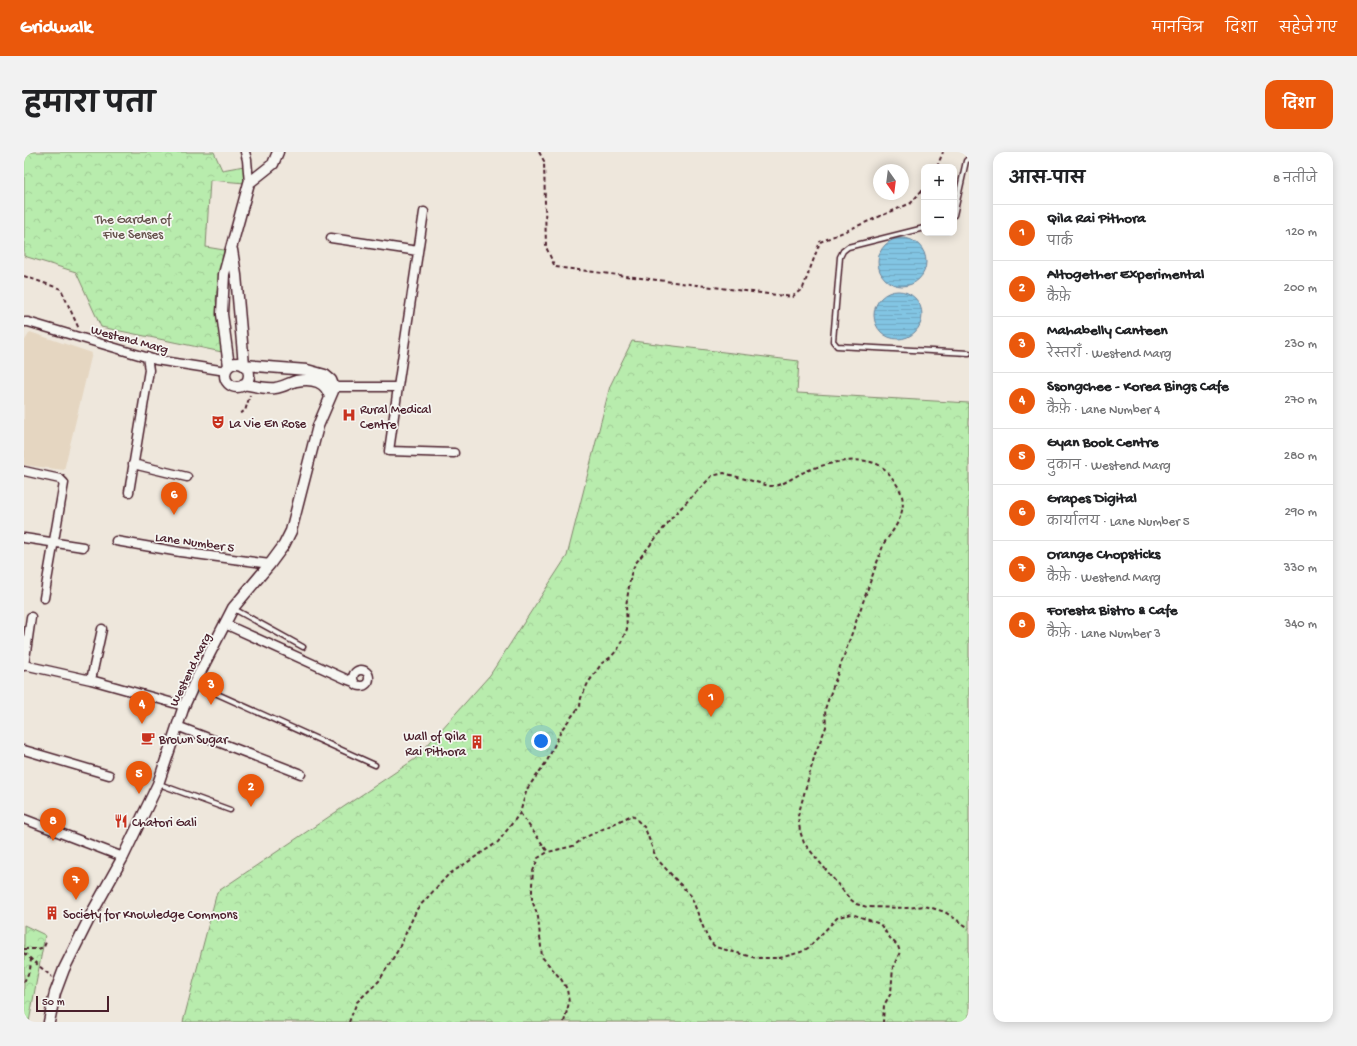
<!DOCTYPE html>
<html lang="hi">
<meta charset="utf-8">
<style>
body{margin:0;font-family:"Gochi Hand","Playpen Sans Deva",sans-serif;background:#f2f2f2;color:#202124}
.controls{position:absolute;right:12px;top:12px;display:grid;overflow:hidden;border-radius:8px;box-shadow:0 2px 10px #0003}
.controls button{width:36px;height:36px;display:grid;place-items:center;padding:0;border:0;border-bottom:1px solid #e0e0e0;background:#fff;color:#202124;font:20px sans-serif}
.compass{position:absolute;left:849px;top:12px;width:36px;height:36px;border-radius:50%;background:#fff;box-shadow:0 2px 10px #0003;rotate:166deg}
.scale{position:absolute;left:12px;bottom:10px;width:73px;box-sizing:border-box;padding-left:4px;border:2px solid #4a1f2b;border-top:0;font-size:11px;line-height:14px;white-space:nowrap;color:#4a1f2b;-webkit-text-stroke:3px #f6f6f2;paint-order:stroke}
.you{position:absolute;left:517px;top:589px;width:14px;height:14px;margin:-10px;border:3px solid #fff;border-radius:50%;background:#1a73e8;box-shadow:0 0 0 6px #1a73e833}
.badge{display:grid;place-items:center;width:26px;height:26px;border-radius:50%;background:#ea580c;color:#fff;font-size:13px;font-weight:700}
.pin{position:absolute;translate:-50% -33px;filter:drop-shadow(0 1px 2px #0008)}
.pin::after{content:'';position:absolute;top:21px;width:14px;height:12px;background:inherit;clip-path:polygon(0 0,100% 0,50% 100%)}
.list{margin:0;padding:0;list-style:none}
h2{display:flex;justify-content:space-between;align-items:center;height:52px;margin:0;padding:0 16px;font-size:17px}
h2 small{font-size:13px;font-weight:400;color:#757577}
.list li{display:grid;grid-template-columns:26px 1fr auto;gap:12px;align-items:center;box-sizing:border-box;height:56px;padding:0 16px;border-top:1px solid #e0e0e0}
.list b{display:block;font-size:15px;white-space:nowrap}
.list p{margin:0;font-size:13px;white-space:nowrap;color:#757577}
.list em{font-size:13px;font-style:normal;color:#757577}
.map{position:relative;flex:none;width:945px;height:870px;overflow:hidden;border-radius:12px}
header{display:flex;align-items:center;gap:24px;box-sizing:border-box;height:56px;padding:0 20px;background:#ea580c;color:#fff}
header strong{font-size:19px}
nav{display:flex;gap:22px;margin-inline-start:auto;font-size:14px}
.intro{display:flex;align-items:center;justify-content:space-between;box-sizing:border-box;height:96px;padding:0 24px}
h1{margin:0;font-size:28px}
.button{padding:10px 18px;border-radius:12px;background:#ea580c;color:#fff;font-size:14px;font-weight:700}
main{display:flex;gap:24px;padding:0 24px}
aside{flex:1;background:#fff;border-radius:12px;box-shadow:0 2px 10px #0003}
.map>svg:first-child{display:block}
.built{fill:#e5d6c1}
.park{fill:url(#park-crowns);stroke:#81866c}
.water{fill:url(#water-rules);stroke:#6c8399}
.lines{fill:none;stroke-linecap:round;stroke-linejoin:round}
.service-casing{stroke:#4a1f2b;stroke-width:7}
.minor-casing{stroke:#4a1f2b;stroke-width:11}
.tertiary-casing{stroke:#4a1f2b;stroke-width:13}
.path{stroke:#4a1f2b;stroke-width:2;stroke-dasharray:4 3;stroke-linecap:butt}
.service{stroke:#f6f6f2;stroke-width:4}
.minor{stroke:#f6f6f2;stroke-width:8}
.tertiary{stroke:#f6f6f2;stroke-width:10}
.labels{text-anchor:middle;stroke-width:3.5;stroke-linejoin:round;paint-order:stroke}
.park-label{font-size:13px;fill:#66524c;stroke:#f6f6f2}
.street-label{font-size:13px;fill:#4a1f2b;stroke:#f6f6f2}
.poi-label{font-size:13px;fill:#4a1f2b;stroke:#f6f6f2;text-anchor:start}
</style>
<header>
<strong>Gridwalk</strong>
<nav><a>मानचित्र</a><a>दिशा</a><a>सहेजे गए</a></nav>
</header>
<div class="intro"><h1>हमारा पता</h1><a class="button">दिशा</a></div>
<main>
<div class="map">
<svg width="945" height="870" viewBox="0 0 945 870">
<defs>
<pattern id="park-crowns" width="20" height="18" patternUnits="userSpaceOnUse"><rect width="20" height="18" fill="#b8ecad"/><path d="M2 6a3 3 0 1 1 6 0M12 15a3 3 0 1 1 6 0" fill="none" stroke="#a0ca95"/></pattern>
<pattern id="water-rules" width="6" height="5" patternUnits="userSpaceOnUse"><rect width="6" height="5" fill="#82c5e3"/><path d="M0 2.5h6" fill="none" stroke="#72a9c3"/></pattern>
</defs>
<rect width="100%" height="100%" fill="#eee7dc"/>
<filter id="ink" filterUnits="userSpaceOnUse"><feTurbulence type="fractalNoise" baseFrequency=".025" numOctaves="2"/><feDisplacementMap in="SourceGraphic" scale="8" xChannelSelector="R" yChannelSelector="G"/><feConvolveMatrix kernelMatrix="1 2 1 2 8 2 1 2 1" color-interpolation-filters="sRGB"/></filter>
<g filter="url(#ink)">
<path class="built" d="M6 180 68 201 40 318 0 313V190Z"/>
<path class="park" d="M0 0H190L198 18 220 14 221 31 186 28 182 95 200 98 192 148 198 200 77 175 52 120 0 104Z
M608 189 775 209 773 241 945 251V870H159L193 740 391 607 466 523 543 404 586 234Z
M0 773 21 783 5 870H0Z"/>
<path class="water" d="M854 110a24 24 0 1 1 48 0a24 24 0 1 1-48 0Z
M850 163a24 24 0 1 1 48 0a24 24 0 1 1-48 0Z"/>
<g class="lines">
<g class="service-casing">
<path id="service" d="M930 63 942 9 945 6
M900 76 824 95 819 99 816 105 809 189 813 194 945 201
M210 457 279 495
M171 532 351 613
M135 632 206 658"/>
</g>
<g class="minor-casing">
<path id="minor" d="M221 0 223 8 225 31
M307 86 394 99
M0 170H4L132 208 202 219
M309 235H374L400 60
M374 235 365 299 430 301
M109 312 163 325
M0 319 36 327 40 331 20 446
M105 340 125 218 123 205
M0 386 59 395
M92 389 156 400 246 412
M201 472 322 527 330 530
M0 513 67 528 160 554
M0 514 7 465
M329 526a8 8 0 1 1 16 0a8 8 0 1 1-16 0Z
M67 528 78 477
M153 574 277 622
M0 598 85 623
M0 667 99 705"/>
</g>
<g class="tertiary-casing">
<path id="tertiary" d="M201 223a12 12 0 1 1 24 0a12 12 0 1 1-24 0Z
M205 214 198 162 200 122 225 31 249 12 254 0
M220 232C230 234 241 237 251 236 259 235 265 231 272 229 288 226 303 229 306 246
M25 870 31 841 40 817 69 759 99 705 134 632 160 554 170 532 209 456 246 412 260 393 267 379 294 274 309 239V233L307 228 301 223 283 218 220 213 212 123 208 98"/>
</g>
<path class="path" d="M515 0 520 9 522 95 531 115 768 145 779 136 796 90 887 51 900 36
M913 15 919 0
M0 124 37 137 55 177
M216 261 221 259 226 243
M496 661 524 700
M0 797H14L20 795 22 790
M0 801 28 825
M0 830 6 818 7 807
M325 870 333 850 355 829 374 798 393 757 424 723 474 690 496 661 503 637 523 609 538 577 556 554 557 546 564 531 578 511 587 505 594 497 603 477 602 454 607 422 611 412 651 362 688 324 700 321C710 324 721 327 732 330 737 331 742 334 747 334 758 334 768 326 778 321 797 312 839 301 858 315 864 319 869 327 873 333 887 354 873 374 860 391L801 557 802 575 791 602 774 664 776 679 780 691 825 746 832 752 843 755 883 756 900 754 908 756 921 760 945 776
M540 870 545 851 543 837 537 827 518 805 514 765 508 748V733L509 719 514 706 524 700 549 694 560 686 608 663 621 676 632 706 667 744 683 785 691 795 732 806H756L777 800 784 796 814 765 828 762 856 772 866 786 874 794 876 800 869 815 867 841 860 853 859 870"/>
<use href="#service" class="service"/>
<use href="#minor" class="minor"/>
<use href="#tertiary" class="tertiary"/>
</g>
</g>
<defs>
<g id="hospital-bare" transform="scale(1.08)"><path d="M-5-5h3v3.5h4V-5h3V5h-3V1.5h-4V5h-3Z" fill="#c8321e" stroke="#f6f6f2" stroke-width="2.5" paint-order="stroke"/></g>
<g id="theatre-bare" transform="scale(1.08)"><path d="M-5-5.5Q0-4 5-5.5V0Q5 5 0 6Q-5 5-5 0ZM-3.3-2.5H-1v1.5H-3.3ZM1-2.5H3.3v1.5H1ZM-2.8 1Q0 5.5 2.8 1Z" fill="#c8321e" stroke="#f6f6f2" stroke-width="2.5" paint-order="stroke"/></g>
<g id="cafe-bare" transform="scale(1.08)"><path d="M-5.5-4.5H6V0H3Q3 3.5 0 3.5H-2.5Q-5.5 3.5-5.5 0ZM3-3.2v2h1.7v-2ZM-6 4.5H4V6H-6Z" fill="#c8321e" stroke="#f6f6f2" stroke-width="2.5" paint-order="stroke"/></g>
<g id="building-bare" transform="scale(1.08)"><path d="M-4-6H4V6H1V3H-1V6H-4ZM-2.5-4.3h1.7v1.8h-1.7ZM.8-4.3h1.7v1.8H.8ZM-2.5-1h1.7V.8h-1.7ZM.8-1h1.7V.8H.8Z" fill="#c8321e" stroke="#f6f6f2" stroke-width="2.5" paint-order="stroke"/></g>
<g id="restaurant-bare" transform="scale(1.08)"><path d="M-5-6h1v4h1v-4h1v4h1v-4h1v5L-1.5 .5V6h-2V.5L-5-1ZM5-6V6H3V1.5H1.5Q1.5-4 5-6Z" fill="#c8321e" stroke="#f6f6f2" stroke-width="2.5" paint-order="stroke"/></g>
</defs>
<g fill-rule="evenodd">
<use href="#hospital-bare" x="325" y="263"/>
<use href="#theatre-bare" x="194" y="270"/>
<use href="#cafe-bare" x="124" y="586"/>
<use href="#building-bare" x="453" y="590"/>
<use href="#restaurant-bare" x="97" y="669"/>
<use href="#building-bare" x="28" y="761"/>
</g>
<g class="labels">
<g class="park-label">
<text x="109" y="71">The Garden of<tspan x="109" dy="15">Five Senses</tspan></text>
</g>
<g class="street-label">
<text transform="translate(106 186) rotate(15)" y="5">Westend Marg</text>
<text transform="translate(171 389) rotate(8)" y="5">Lane Number 5</text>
<text transform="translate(165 517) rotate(-64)" y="5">Westend Marg</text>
</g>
<g class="poi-label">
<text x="336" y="261">Rural Medical<tspan x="336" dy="15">Centre</tspan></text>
<text x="205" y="275">La Vie En Rose</text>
<text x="442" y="588" text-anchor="end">Wall of Qila<tspan x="442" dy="15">Rai Pithora</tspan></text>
<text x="135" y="591">Brown Sugar</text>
<text x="108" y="674">Chatori Gali</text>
<text x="39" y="766">Society for Knowledge Commons</text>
</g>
</g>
</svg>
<div class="controls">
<button>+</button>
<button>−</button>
</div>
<svg class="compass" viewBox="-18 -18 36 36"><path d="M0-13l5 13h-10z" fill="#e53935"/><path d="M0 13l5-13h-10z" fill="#757577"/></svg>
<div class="scale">50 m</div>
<div class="you"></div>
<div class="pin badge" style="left:687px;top:565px">1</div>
<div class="pin badge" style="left:227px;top:655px">2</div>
<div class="pin badge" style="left:187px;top:553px">3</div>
<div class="pin badge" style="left:118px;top:572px">4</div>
<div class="pin badge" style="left:115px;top:642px">5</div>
<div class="pin badge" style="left:150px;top:363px">6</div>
<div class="pin badge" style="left:52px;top:748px">7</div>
<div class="pin badge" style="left:29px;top:689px">8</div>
</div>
<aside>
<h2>आस-पास<small>8 नतीजे</small></h2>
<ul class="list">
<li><span class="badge">1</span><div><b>Qila Rai Pithora</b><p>पार्क</p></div><em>120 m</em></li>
<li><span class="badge">2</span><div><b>Altogether Experimental</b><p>कैफ़े</p></div><em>200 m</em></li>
<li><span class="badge">3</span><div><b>Mahabelly Canteen</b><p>रेस्तराँ · Westend Marg</p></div><em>230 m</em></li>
<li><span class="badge">4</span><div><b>Ssongchee - Korea Bings Cafe</b><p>कैफ़े · Lane Number 4</p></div><em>270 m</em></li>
<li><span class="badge">5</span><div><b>Gyan Book Centre</b><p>दुकान · Westend Marg</p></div><em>280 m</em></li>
<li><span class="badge">6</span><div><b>Grapes Digital</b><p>कार्यालय · Lane Number 5</p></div><em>290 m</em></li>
<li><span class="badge">7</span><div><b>Orange Chopsticks</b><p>कैफ़े · Westend Marg</p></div><em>330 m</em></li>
<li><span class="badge">8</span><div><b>Foresta Bistro &amp; Cafe</b><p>कैफ़े · Lane Number 3</p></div><em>340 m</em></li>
</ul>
</aside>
</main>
